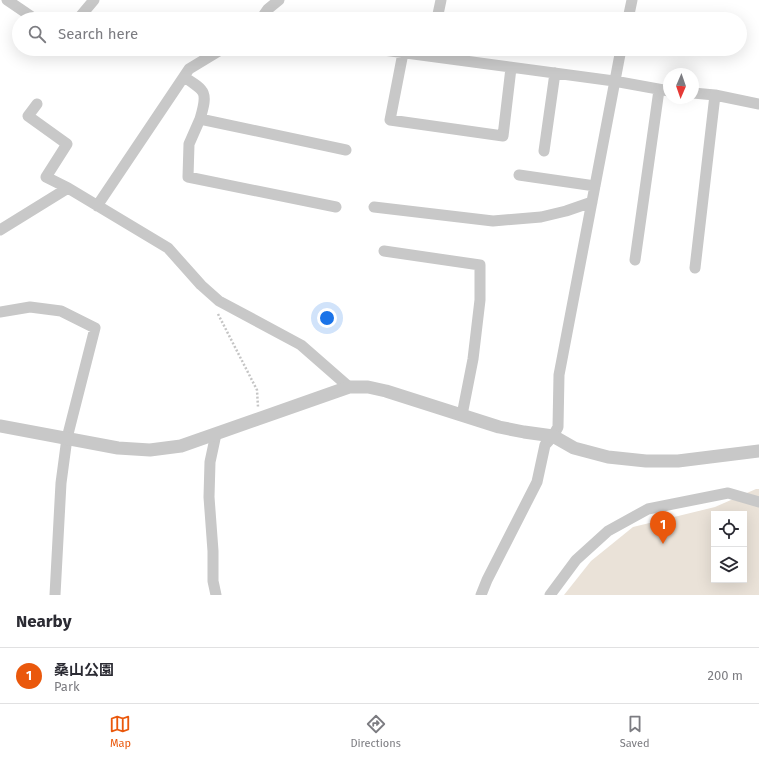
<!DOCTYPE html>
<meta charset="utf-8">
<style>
body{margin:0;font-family:"Fira Sans","Noto Sans JP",sans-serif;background:#f7f7f7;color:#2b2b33}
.controls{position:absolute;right:12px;bottom:12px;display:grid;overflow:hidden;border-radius:0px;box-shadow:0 4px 16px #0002}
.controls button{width:36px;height:36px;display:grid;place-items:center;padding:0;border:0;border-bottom:1px solid #e1e1e2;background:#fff;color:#2b2b33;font:20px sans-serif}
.compass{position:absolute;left:663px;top:68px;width:36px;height:36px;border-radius:50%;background:#fff;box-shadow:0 4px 16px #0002;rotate:182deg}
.you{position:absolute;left:327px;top:318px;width:14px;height:14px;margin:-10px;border:3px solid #fff;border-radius:50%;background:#1a73e8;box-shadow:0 0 0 6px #1a73e833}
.badge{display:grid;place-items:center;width:26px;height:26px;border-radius:50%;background:#ea580c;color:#fff;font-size:13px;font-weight:700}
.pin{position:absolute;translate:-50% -33px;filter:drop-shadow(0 1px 2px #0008)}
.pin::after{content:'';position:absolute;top:21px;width:14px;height:12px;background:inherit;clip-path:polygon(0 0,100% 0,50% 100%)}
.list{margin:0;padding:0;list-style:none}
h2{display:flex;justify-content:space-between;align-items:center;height:52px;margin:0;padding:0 16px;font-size:17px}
h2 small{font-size:13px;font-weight:400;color:#7c7c81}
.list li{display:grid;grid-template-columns:26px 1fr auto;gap:12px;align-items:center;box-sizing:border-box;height:56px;padding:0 16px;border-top:1px solid #e1e1e2}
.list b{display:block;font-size:15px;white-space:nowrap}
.list p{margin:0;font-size:13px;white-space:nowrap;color:#7c7c81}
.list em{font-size:13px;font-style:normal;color:#7c7c81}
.icon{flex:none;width:22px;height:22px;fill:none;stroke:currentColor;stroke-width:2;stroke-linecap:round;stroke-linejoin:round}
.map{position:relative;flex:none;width:759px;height:595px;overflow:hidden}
.search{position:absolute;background:#fff;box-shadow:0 4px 16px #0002;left:12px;right:12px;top:12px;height:44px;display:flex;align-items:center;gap:10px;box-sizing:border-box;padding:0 14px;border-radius:22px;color:#7c7c81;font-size:15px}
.sheet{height:108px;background:#fff}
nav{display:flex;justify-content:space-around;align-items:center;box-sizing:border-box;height:56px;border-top:1px solid #e1e1e2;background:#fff;font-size:11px;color:#7c7c81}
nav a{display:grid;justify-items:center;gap:2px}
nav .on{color:#ea580c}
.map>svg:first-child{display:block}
.green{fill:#eae2d8;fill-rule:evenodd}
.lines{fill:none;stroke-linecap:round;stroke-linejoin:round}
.path{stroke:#c5c5c5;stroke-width:2.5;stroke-dasharray:2 2;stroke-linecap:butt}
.minor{stroke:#c8c8c8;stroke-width:11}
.tertiary{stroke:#c8c8c8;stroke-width:13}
</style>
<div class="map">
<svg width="759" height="595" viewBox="0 0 759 595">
<rect width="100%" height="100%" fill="#fff"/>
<path class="green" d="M756 489H759V595H564L591 561 633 527 715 507ZM714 514H744V580H714Z"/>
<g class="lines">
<path class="path" d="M218 314 257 390 258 407"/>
<path class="minor" d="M7 0 35 19
M78 19 94 0
M261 19 268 9 279 0
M437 19 441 0
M628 19 632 0
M376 49 614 81 669 91
M403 53 390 120 503 136 511 68
M184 77C206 91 208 92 200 119
M693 93 715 95 759 104
M37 104 28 116 67 144 46 177 68 188
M544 151 555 73
M519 175 595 186
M97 206 189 69 222 49
M336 207 188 177 189 144 200 119 346 150
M374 207 493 221 541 217 566 211 592 202
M0 230 68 188 168 248 201 285 219 301 301 345 349 387
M384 251 480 265V300L473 359 462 415
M635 260 659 90
M695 268 715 95
M0 312 30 307 61 311 95 328 67 438 61 483 55 595
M216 595 213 581V551L209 497 210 462 216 434
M481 595 487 580 537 482 545 445 553 436 558 427 559 375 621 49
M550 595 576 560 608 531 648 509 728 493 759 502"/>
<path class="tertiary" d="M0 426 118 448 150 450 181 446 349 387H368L386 391 499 427 524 432 553 436 574 448 608 457 646 461H678L759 451"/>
</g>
</svg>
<div class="controls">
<button><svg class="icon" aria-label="locate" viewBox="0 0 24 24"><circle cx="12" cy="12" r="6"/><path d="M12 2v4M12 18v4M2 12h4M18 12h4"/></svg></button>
<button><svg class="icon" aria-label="layers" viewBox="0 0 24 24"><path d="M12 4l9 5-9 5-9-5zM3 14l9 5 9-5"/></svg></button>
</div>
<svg class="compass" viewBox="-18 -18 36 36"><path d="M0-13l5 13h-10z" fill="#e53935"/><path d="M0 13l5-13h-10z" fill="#7c7c81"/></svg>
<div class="you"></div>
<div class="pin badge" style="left:663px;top:544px">1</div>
<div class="search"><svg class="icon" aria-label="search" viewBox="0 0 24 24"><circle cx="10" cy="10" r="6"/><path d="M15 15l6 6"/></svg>Search here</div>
</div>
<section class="sheet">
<h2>Nearby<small></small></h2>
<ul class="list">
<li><span class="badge">1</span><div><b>桑山公園</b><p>Park</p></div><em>200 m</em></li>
</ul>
</section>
<nav>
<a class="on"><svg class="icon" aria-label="map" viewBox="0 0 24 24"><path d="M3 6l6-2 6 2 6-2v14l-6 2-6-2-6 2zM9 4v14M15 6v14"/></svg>Map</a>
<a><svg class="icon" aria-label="directions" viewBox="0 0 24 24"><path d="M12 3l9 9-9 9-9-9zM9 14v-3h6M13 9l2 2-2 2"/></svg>Directions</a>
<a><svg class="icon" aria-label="saved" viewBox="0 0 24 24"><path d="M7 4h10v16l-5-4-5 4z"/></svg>Saved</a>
</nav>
